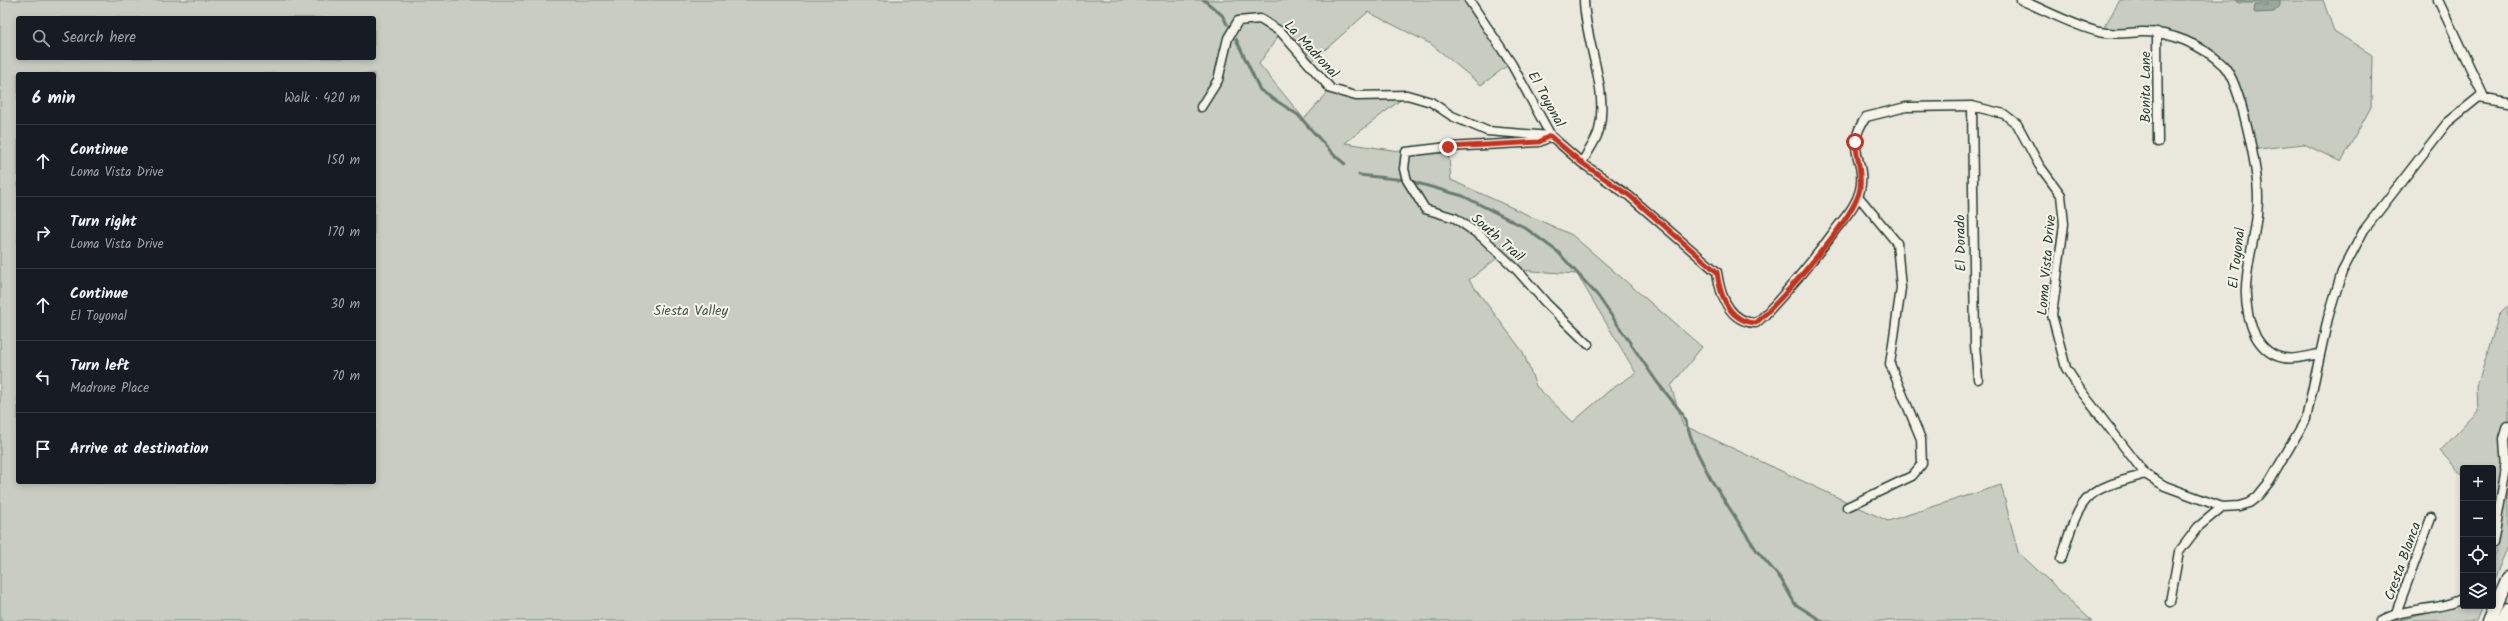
<!DOCTYPE html>
<meta charset="utf-8">
<style>
body{margin:0;font-family:Kalam,sans-serif;background:#20242c;color:#f1f3f6}
.controls{position:absolute;right:12px;bottom:12px;display:grid;overflow:hidden;border-radius:4px;box-shadow:0 2px 6px #0003}
.controls button{width:36px;height:36px;display:grid;place-items:center;padding:0;border:0;border-bottom:1px solid #363941;background:#171b24;color:#f1f3f6;font:20px sans-serif}
.stop{position:absolute;width:12px;height:12px;margin:-9px;border:3px solid #c8321e;border-radius:50%;background:#fff}
.stop.end{background:#c8321e;border-color:#fff;box-shadow:0 1px 4px #0008}
.list{margin:0;padding:0;list-style:none}
h2{display:flex;justify-content:space-between;align-items:center;height:52px;margin:0;padding:0 16px;font-size:17px}
h2 small{font-size:13px;font-weight:400;color:#9ea1a6}
.list li{display:grid;grid-template-columns:26px 1fr auto;gap:12px;align-items:center;box-sizing:border-box;height:72px;padding:0 16px;border-top:1px solid #363941}
.list b{display:block;font-size:15px;white-space:nowrap}
.list p{margin:0;font-size:13px;white-space:nowrap;color:#9ea1a6}
.list em{font-size:13px;font-style:normal;color:#9ea1a6}
.icon{flex:none;width:22px;height:22px;fill:none;stroke:currentColor;stroke-width:2;stroke-linecap:round;stroke-linejoin:round}
.map{position:relative;flex:none;width:2508px;height:621px;overflow:hidden}
.search{position:absolute;background:#171b24;box-shadow:0 2px 6px #0003;left:16px;top:16px;width:360px;height:44px;display:flex;align-items:center;gap:10px;box-sizing:border-box;padding:0 14px;border-radius:4px;color:#9ea1a6;font-size:15px}
.panel{position:absolute;background:#171b24;box-shadow:0 2px 6px #0003;left:16px;top:72px;width:360px;height:412px;border-radius:4px}
.map>svg:first-child{display:block}
.green{fill:#c8ccc1;stroke:#74847a;fill-rule:evenodd}
.water{fill:#9ca69c;stroke:#6a7c72}
.lines{fill:none;stroke-linecap:round;stroke-linejoin:round}
.stream{stroke:#6a7c72;stroke-width:3}
.minor-casing{stroke:#1f3d34;stroke-width:11}
.tertiary-casing{stroke:#1f3d34;stroke-width:13}
.primary-casing{stroke:#1f3d34;stroke-width:15}
.minor{stroke:#f7f3e8;stroke-width:8}
.tertiary{stroke:#f7f3e8;stroke-width:10}
.primary{stroke:#f7f3e8;stroke-width:12}
.route{stroke:#c8321e;stroke-width:5}
.labels{text-anchor:middle;stroke-width:4;stroke-linejoin:round;paint-order:stroke}
.street-label{font-size:14px;fill:#1f3d34;stroke:#f7f3e8}
.park-label{font-size:14px;fill:#415a50;stroke:#f7f3e8}
</style>
<div class="map">
<svg width="2508" height="621" viewBox="0 0 2508 621">
<rect width="100%" height="100%" fill="#eae8dd"/>
<filter id="ink" filterUnits="userSpaceOnUse"><feTurbulence type="fractalNoise" baseFrequency=".025" numOctaves="2"/><feDisplacementMap in="SourceGraphic" scale="8" xChannelSelector="R" yChannelSelector="G"/><feConvolveMatrix kernelMatrix="1 2 1 2 8 2 1 2 1" color-interpolation-filters="sRGB"/></filter>
<g filter="url(#ink)">
<path class="green" d="M0 0H1469L1511 63 1481 85 1431 44 1368 12 1309 64 1281 32 1259 64 1304 119 1331 89 1356 96 1407 95 1345 143 1406 152 1448 147 1451 180 1572 235 1702 347 1671 386 1683 425 1888 521 2001 485 2018 552 2092 621H0ZM18 18H374V58H18ZM18 74H374V482H18ZM1501 255 1517 270 1577 274 1636 373 1610 390 1573 422 1536 386 1523 352 1469 280Z
M2120 0H2323L2334 31 2372 55 2371 107 2341 162 2304 144 2250 150 2240 99 2224 66 2170 34 2101 32Z
M2508 306V429L2503 506 2508 490V546L2493 582V557L2496 551 2493 549V468H2463V476L2440 451 2478 411 2477 387 2499 315Z
M2463 602V606H2483L2477 621H2395L2452 608Z"/>
<path class="water" d="M2236 0H2280V6L2274 12 2256 13 2254 12 2255 5H2267V3H2239Z"/>
<g class="lines">
<path class="stream" d="M1204 0 1222 15 1227 24
M1236 39 1260 90 1298 115 1334 155 1345 164
M1359 175 1405 180
M1410 181 1463 196 1524 227 1558 252 1598 296 1657 382 1682 413 1695 448 1712 481 1757 551 1781 579 1795 604 1822 621"/>
<g class="minor-casing">
<path id="minor" d="M1469 0 1511 63 1551 136 1582 163 1629 196 1717 272C1720 295 1729 322 1756 323L1765 315C1789 289 1812 262 1833 233 1843 219 1856 207 1860 190 1867 159 1843 150 1866 117L1906 107 1972 106 2004 114 2017 124 2039 165 2061 195 2064 224 2052 315 2066 368 2081 391 2145 474 2165 486 2222 507 2239 506 2249 503 2257 497 2270 481 2306 419 2328 318 2342 272 2364 230 2447 123 2479 97 2508 102
M2021 0C2047 11 2072 25 2099 32 2113 35 2128 33 2141 32 2170 31 2202 45 2223 65 2241 83 2258 171 2258 198 2258 248 2232 287 2256 337 2262 347 2271 356 2284 358 2295 360 2308 356 2319 354
M2438 0 2484 97
M2157 32 2158 142
M1972 106 1975 345 1978 379
M1201 107 1218 80 1228 38 1238 21 1260 19 1281 32 1331 89 1356 96 1407 95 1431 102 1452 116 1487 131 1551 136
M1550 137 1539 142 1448 147 1406 152 1404 169 1407 180 1425 209 1455 218 1482 237 1517 270 1546 303 1588 344
M1582 163C1587 152 1596 142 1599 130 1609 88 1585 43 1584 0
M1847 507 1912 476 1922 464 1921 439 1890 364 1901 288 1897 243 1858 196
M2493 543 2506 469 2504 439 2508 426
M2061 559C2068 540 2074 510 2090 496 2103 484 2128 480 2145 474
M2170 602 2179 552 2198 527 2222 507
M2396 613 2431 518
M2381 621C2406 606 2438 612 2463 598"/>
</g>
<g class="tertiary-casing">
<path id="tertiary" d="M2506 469H2508"/>
</g>
<g class="primary-casing">
<path id="primary" d="M2489 621 2508 578
M2502 621 2508 609"/>
</g>
<use href="#minor" class="minor"/>
<use href="#tertiary" class="tertiary"/>
<use href="#primary" class="primary"/>
</g>
</g>
<g class="lines" filter="url(#ink)">
<path class="route" d="M1448 147 1539 142 1550 136 1582 163 1630 196 1717 272C1720 295 1729 322 1756 323 1779 302 1857 216 1860 188 1862 173 1857 156 1855 142"/>
</g>
<g class="labels">
<g class="street-label">
<text transform="translate(1312 49) rotate(47)" y="5">La Madronal</text>
<text transform="translate(2145 87) rotate(-90)" y="5">Bonita Lane</text>
<text transform="translate(1547 99) rotate(61)" y="5">El Toyonal</text>
<text transform="translate(1498 237) rotate(41)" y="5">South Trail</text>
<text transform="translate(1960 243) rotate(-91)" y="5">El Dorado</text>
<text transform="translate(2236 258) rotate(-83)" y="5">El Toyonal</text>
<text transform="translate(2046 265) rotate(-85)" y="5">Loma Vista Drive</text>
<text transform="translate(2402 561) rotate(-70)" y="5">Cresta Blanca</text>
</g>
<g class="park-label">
<text x="691" y="315">Siesta Valley</text>
</g>
</g>
</svg>
<div class="controls">
<button>+</button>
<button>−</button>
<button><svg class="icon" aria-label="locate" viewBox="0 0 24 24"><circle cx="12" cy="12" r="6"/><path d="M12 2v4M12 18v4M2 12h4M18 12h4"/></svg></button>
<button><svg class="icon" aria-label="layers" viewBox="0 0 24 24"><path d="M12 4l9 5-9 5-9-5zM3 14l9 5 9-5"/></svg></button>
</div>
<div class="stop" style="left:1855px;top:142px"></div>
<div class="stop end" style="left:1448px;top:147px"></div>
<div class="search"><svg class="icon" aria-label="search" viewBox="0 0 24 24"><circle cx="10" cy="10" r="6"/><path d="M15 15l6 6"/></svg>Search here</div>
<section class="panel">
<h2>6 min<small>Walk · 420 m</small></h2>
<ul class="list">
<li><svg class="icon" aria-label="ahead" viewBox="0 0 24 24"><path d="M12 20V5M6 11l6-6 6 6"/></svg><div><b>Continue</b><p>Loma Vista Drive</p></div><em>150 m</em></li>
<li><svg class="icon" aria-label="right" viewBox="0 0 24 24"><path d="M7 20v-9h11M14 6l5 5-5 5"/></svg><div><b>Turn right</b><p>Loma Vista Drive</p></div><em>170 m</em></li>
<li><svg class="icon" aria-label="ahead" viewBox="0 0 24 24"><path d="M12 20V5M6 11l6-6 6 6"/></svg><div><b>Continue</b><p>El Toyonal</p></div><em>30 m</em></li>
<li><svg class="icon" aria-label="left" viewBox="0 0 24 24"><path d="M17 20v-9H6M10 6l-5 5 5 5"/></svg><div><b>Turn left</b><p>Madrone Place</p></div><em>70 m</em></li>
<li><svg class="icon" aria-label="arrive" viewBox="0 0 24 24"><path d="M6 21V4h12l-3 4 3 4H6"/></svg><div><b>Arrive at destination</b></div></li>
</ul>
</section>
</div>
